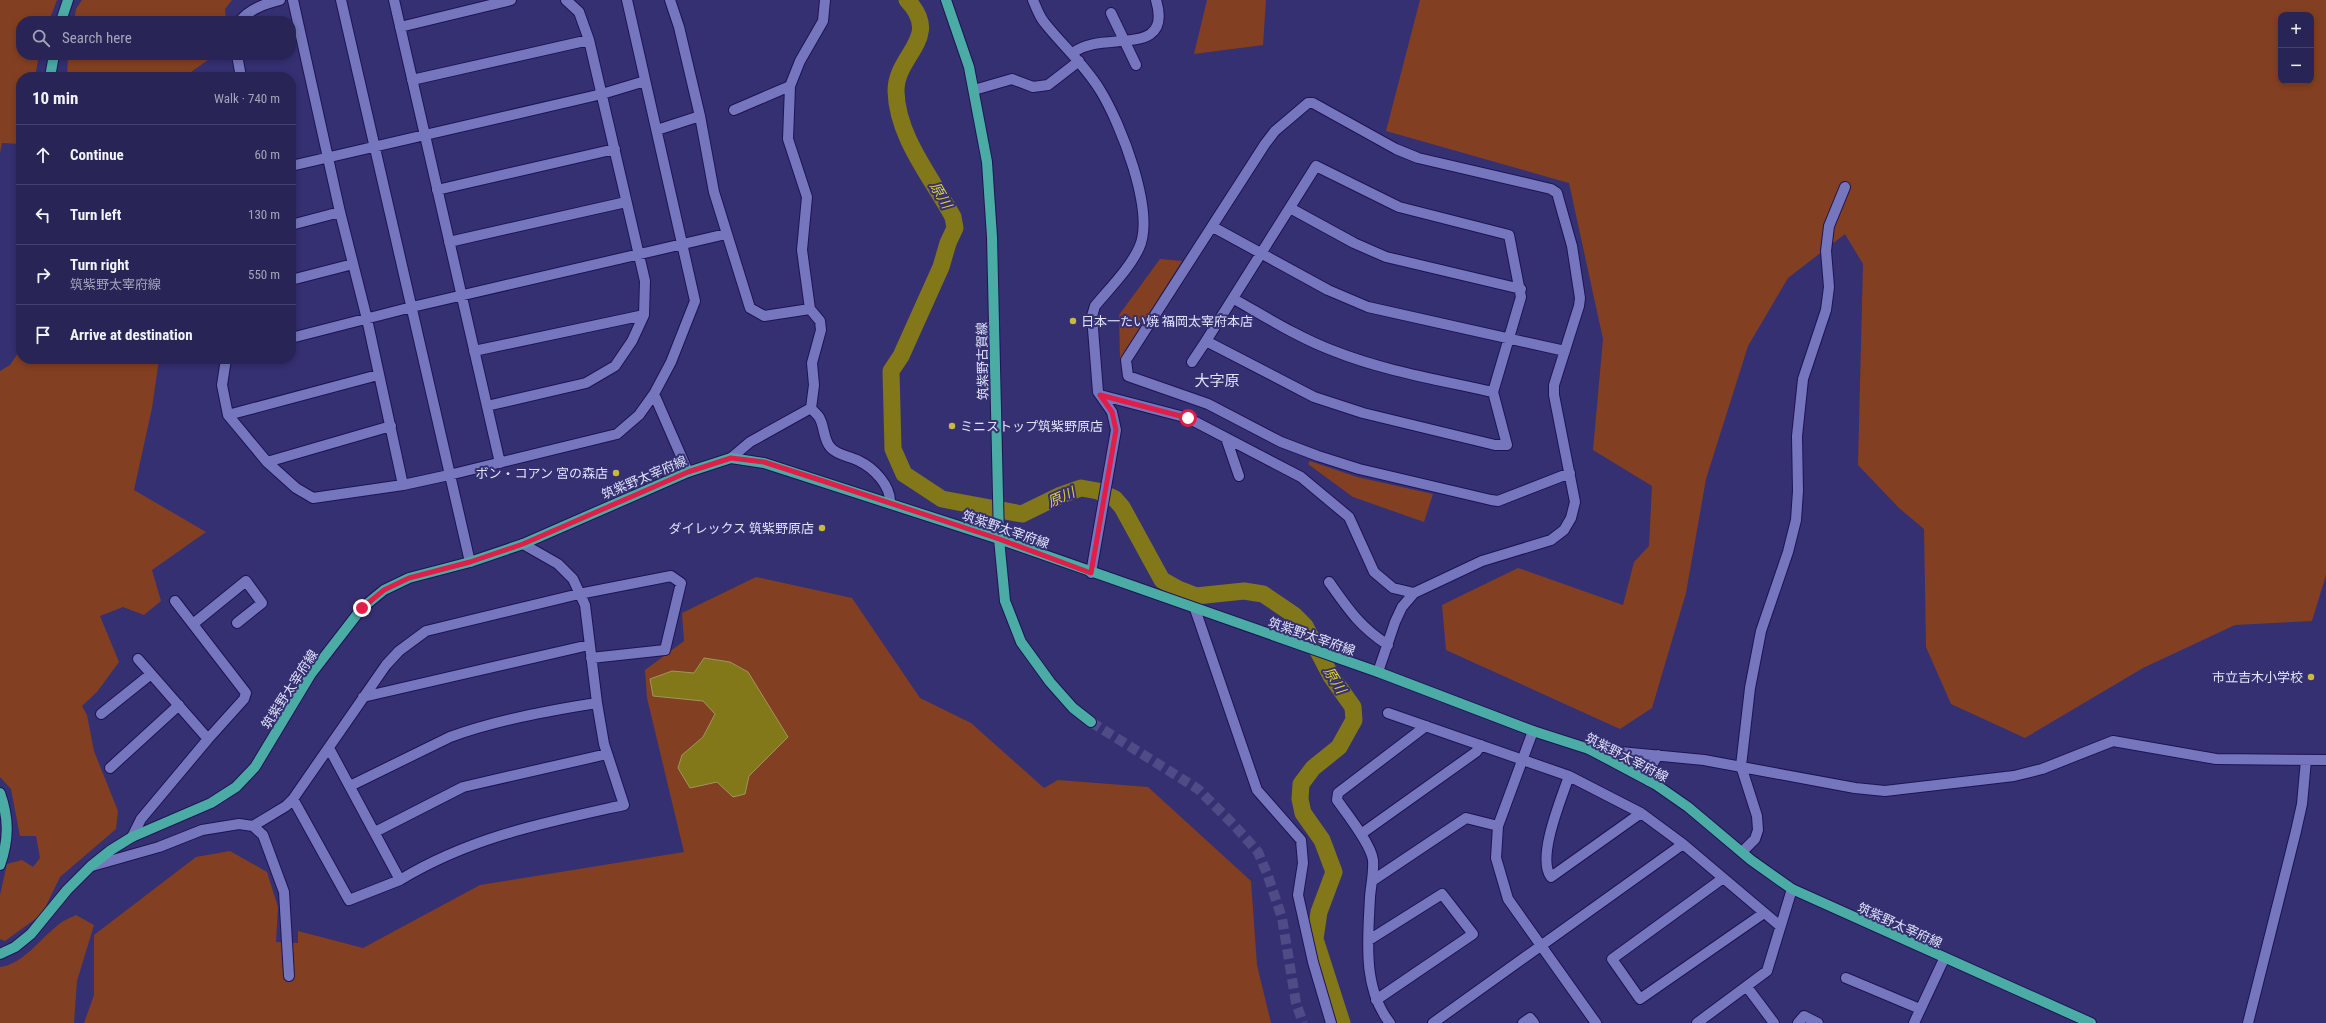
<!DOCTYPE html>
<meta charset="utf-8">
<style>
body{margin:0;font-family:"Roboto Condensed","Noto Sans JP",sans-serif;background:#302c5c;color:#f1f3f6}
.controls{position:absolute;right:12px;top:12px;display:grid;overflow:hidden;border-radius:8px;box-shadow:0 2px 6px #0003}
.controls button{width:36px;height:36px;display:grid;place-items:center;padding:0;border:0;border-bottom:1px solid #44416c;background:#282456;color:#f1f3f6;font:20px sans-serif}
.stop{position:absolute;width:12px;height:12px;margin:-9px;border:3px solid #e11d48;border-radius:50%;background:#fff}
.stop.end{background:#e11d48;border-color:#fff;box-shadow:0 1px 4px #0008}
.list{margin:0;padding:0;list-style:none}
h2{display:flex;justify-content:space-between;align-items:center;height:52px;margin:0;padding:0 16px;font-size:17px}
h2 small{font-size:13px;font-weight:400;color:#a5a4b9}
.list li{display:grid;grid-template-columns:26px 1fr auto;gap:12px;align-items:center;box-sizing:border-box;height:60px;padding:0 16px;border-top:1px solid #44416c}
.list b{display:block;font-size:15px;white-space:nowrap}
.list p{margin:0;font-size:13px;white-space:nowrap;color:#a5a4b9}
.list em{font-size:13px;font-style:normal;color:#a5a4b9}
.icon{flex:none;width:22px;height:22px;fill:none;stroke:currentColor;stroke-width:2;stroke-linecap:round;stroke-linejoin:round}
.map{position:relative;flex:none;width:2326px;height:1023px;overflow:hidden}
.search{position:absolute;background:#282456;box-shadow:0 2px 6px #0003;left:16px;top:16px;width:280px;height:44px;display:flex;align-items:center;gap:10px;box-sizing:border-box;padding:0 14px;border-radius:16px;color:#a5a4b9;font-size:15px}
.panel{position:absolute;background:#282456;box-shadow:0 2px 6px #0003;left:16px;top:72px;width:280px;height:292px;border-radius:16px}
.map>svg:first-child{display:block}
.green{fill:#833f22;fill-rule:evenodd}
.water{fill:#827719;stroke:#9e975d}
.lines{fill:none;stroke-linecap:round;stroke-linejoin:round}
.river{stroke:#827719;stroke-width:17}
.major-tunnel{stroke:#4f4b87;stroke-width:10;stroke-dasharray:10 5;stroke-linecap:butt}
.minor-casing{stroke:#1e1454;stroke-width:12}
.major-casing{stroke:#1e1454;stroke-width:12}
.minor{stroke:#7676be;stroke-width:10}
.major{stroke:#4aaca5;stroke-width:10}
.route{stroke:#e11d48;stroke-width:5}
.poi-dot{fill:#c9ba3a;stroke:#353072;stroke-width:1.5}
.labels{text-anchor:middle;stroke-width:4;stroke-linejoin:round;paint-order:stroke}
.poi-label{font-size:13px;fill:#e1e3fb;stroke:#353072;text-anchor:end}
.street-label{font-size:13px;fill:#e1e3fb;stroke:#353072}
.water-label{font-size:14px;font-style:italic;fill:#e2cf2e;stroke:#353072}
.quarter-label{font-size:15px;fill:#e1e3fb;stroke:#353072}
</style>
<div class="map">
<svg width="2326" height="1023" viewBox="0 0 2326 1023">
<rect width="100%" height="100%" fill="#353072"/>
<path class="green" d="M0 0H57L49 21H21V55H39L35 77H21V144L2 143 0 153Z
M82 0H232L225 9 226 21H74L76 9Z
M1207 0H1266L1263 45 1194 54Z
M1420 0H2326V575L2312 621 2235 625 2143 668 2025 738 1951 704 1926 647 1924 529 1899 508 1858 465 1863 264 1845 234 1788 278 1748 346 1706 479 1686 593 1652 708 1620 729 1446 650 1442 605 1518 568 1623 605 1634 562 1649 546 1652 486 1593 450 1603 339 1569 183 1386 131ZM2281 15H2311V81H2281Z
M68 55H215L184 77H67Z
M1160 259 1182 261 1120 360 1119 315Z
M21 349V359H159L152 408 134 490 206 532 152 570 161 601 144 615 123 607 100 616 119 662 97 692 82 706 87 715 94 751 118 811 116 829 60 877 42 914 5 941 0 939V895L7 864 22 860 33 867 40 858 36 836H20L11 789 0 777V371L10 365Z
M1310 461 1357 477 1433 494 1424 522 1353 497 1308 464Z
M756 577 852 598 920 698 971 723 1044 788 1058 780 1148 787 1251 881 1257 965 1271 1023H84L94 995V935L196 857 230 851 267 872 278 907 276 942 298 943V931L363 948 480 885 684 852 647 698 645 670 684 641 682 613Z
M76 915 94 925 77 981 74 1023H0V967C22 965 40 939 57 926 62 921 70 918 76 915Z"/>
<path class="water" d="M704 658 730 662 748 672 788 737 749 776 745 794 733 797 717 782 690 788 678 768 682 755 703 737 715 714 703 701 653 696 650 679 672 671 694 673Z"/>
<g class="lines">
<path class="river" d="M907 0C943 38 896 54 896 91 897 137 932 178 953 217L955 228 948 243 941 267 901 356 891 371 893 449 904 474 942 499 1022 514 1061 495 1081 488 1098 491 1115 499 1122 507 1162 580 1178 589 1196 596 1244 591 1263 594 1294 615 1305 626 1331 676 1353 707 1354 720 1339 747 1313 768 1301 784 1300 799 1303 813 1322 840 1334 872 1319 912 1315 939 1342 1023"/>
<path class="major-tunnel" d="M1091 722 1198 789 1234 825 1258 852 1268 876 1282 918 1296 1003 1303 1023"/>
<g class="minor-casing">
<path id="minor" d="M293 0 340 212 367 319 403 485
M341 0 470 562
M394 0 500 463
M670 0 679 27 700 116 714 192 750 308 764 316 810 309
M1033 0C1036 7 1039 16 1044 22 1062 45 1084 64 1100 90 1120 122 1156 212 1139 248 1130 268 1109 289 1095 306L1092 316 1098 392 1112 412 1116 430 1091 573
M1111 13 1136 65
M240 21C250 9 264 4 280 0
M400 27 511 0
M1073 53C1101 29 1174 60 1156 0
M237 55 241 77
M412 80 589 40
M974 90 1012 79 1033 87 1048 85 1079 61
M734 110 790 86
M657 130 700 116
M291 166 602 94 645 81
M1316 166 1399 207 1509 235 1521 297 1493 392 1507 445H1495L1363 413 1314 397 1206 341Z
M437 190 615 149
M1290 208 1354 243 1386 257 1521 289
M291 225 340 212
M1213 227 1328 290 1368 307 1565 351
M449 242 626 202
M291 280 353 264
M1234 299C1266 317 1299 338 1334 351 1384 371 1440 380 1493 392
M291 338 412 307 726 234
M474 351 644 315
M226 359 222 385 228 415 267 462 296 488 313 498 403 485 449 475 617 434 639 415 654 394 671 362 695 301 627 0
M1192 362 1206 341
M654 394 688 472
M1100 395 1188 418 1301 477 1349 517 1374 572 1393 588 1414 593
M487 406 586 383 615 366 632 341 644 315 645 281 589 40 579 12 566 0
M811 408C813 411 817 414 819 417 825 427 823 440 831 448 839 456 850 456 859 461 874 468 891 486 890 503
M228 415 378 375
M1226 438 1239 476
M731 458 750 442 811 408 814 385 812 363 821 330 820 321 810 309 802 250 807 197 788 139 790 86 800 61 823 21 825 0
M267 462 391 426
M1329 582C1348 609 1360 627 1388 645
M175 601 246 693 244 699 208 739
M1195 609 1257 790 1301 840 1303 863 1298 895 1313 962 1331 1023
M193 624 246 581 262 603 237 623
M1378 672 1395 622 1402 607 1414 593 1482 561 1551 540 1564 530 1571 518 1575 502 1554 395V385L1579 306 1580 298 1572 246 1557 193 1551 189 1418 158 1396 149 1313 103H1308L1275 131 1265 144 1126 360 1128 376 1208 404 1281 442 1318 456 1359 469 1491 500 1498 501 1570 473
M363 697 589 645
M1388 713 1569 776 1641 813 1683 844 1780 926
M101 714 151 674
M1533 731 1498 826 1496 858 1508 899 1596 1023
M329 748 400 880C471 837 543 823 624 805L604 744 597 703 585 605 573 579 558 564 523 544
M1589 749 1704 760 1855 788 1885 791 2014 776 2042 769 2113 741 2216 759 2326 760
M110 768 179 705
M1569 776C1562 797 1536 858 1551 877L1641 813
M1649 781V770L1658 755
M350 786 450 737C497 720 547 711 597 703
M293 799 349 900 400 880
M253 826 286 806 293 799 386 665 399 651 426 631 579 594 671 576 681 583 665 650 591 658
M375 832 463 787 607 754
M1361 834 1476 752 1481 745
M132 837 141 819 208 739 138 659
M1742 852 1755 839 1758 830 1757 816 1741 766 1750 688 1761 631 1788 552 1796 520 1798 491 1797 436 1803 379 1826 310 1829 287 1826 251 1829 226 1845 187
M92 866 159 847 202 830 239 824 253 826 263 835 284 892 289 976
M1722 879 1612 959 1640 999 1764 913
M1372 881 1466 818 1498 826
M1369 940 1442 894 1473 934 1376 1000
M1846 978 1920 1009
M1747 987 1774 1023
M1390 1023C1362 988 1368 939 1370 897 1371 885 1374 872 1373 860 1371 844 1347 814 1337 800L1338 793 1426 726
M1433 1023 1683 844
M1523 1023 1530 1018 1534 1023
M1697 1023 1767 971 1792 889
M1798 1023 1804 1016 1818 1023
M1914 1023 1944 959
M2248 1023 2296 831 2302 804 2306 760"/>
</g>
<g class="major-casing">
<path id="major" d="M946 0 969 67 987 162 992 237 999 539 1005 601 1021 642 1050 682 1073 708 1091 722
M61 21 68 0
M50 77 54 55
M0 793C9 818 9 840 0 865
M0 954 15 947 31 934 67 890 91 866 111 850 132 837 211 803 236 787 255 767 311 674 362 608 384 590 409 578 470 562 523 544 688 472 731 458 764 463 999 539 1378 672 1533 731 1589 749 1655 784 1688 807 1751 860 1792 889 2091 1023"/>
</g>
<use href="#minor" class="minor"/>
<use href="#major" class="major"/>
</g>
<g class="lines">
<path class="route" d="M362 608 384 590 409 578 470 562 523 544 688 472 731 458 764 462 823 481 999 539 1091 573 1116 430 1112 412 1100 395 1188 418"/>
</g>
<g class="poi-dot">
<circle cx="1073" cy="321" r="4"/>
<circle cx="952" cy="426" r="4"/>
<circle cx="616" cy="473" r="4"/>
<circle cx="822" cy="528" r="4"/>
<circle cx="2311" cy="677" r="4"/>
</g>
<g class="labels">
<g class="poi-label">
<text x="1081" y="326" text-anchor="start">日本一たい焼 福岡太宰府本店</text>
<text x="960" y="431" text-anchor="start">ミニストップ筑紫野原店</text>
<text x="608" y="478">ボン・コアン 宮の森店</text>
<text x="814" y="533">ダイレックス 筑紫野原店</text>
<text x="2303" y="682">市立吉木小学校</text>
</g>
<g class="street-label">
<text transform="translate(982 361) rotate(-91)" y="5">筑紫野古賀線</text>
<text transform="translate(644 477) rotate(-23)" y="5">筑紫野太宰府線</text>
<text transform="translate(1006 529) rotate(19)" y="5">筑紫野太宰府線</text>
<text transform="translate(1312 636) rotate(19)" y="5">筑紫野太宰府線</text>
<text transform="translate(289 689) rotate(-57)" y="5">筑紫野太宰府線</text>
<text transform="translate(1627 757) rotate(27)" y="5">筑紫野太宰府線</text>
<text transform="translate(1900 925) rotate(24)" y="5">筑紫野太宰府線</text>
</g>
<g class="water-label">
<text transform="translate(941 195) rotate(60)" y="5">原川</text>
<text transform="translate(1061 497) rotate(-24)" y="5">原川</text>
<text transform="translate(1335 680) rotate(58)" y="5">原川</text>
</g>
<g class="quarter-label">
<text x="1217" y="386">大字原</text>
</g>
</g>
</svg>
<div class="controls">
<button>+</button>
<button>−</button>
</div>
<div class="stop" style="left:1188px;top:418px"></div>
<div class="stop end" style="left:362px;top:608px"></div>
<div class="search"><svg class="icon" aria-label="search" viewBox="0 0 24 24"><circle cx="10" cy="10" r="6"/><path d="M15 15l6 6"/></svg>Search here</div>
<section class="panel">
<h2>10 min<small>Walk · 740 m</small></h2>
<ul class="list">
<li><svg class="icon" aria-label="ahead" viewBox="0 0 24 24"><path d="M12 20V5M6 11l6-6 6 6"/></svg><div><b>Continue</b></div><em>60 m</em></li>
<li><svg class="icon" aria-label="left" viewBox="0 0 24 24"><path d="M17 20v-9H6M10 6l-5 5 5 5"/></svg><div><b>Turn left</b></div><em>130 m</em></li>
<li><svg class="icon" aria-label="right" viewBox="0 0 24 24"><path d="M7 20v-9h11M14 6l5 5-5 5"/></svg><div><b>Turn right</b><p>筑紫野太宰府線</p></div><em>550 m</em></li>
<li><svg class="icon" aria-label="arrive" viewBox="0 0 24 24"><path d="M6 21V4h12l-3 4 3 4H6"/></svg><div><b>Arrive at destination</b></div></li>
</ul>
</section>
</div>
